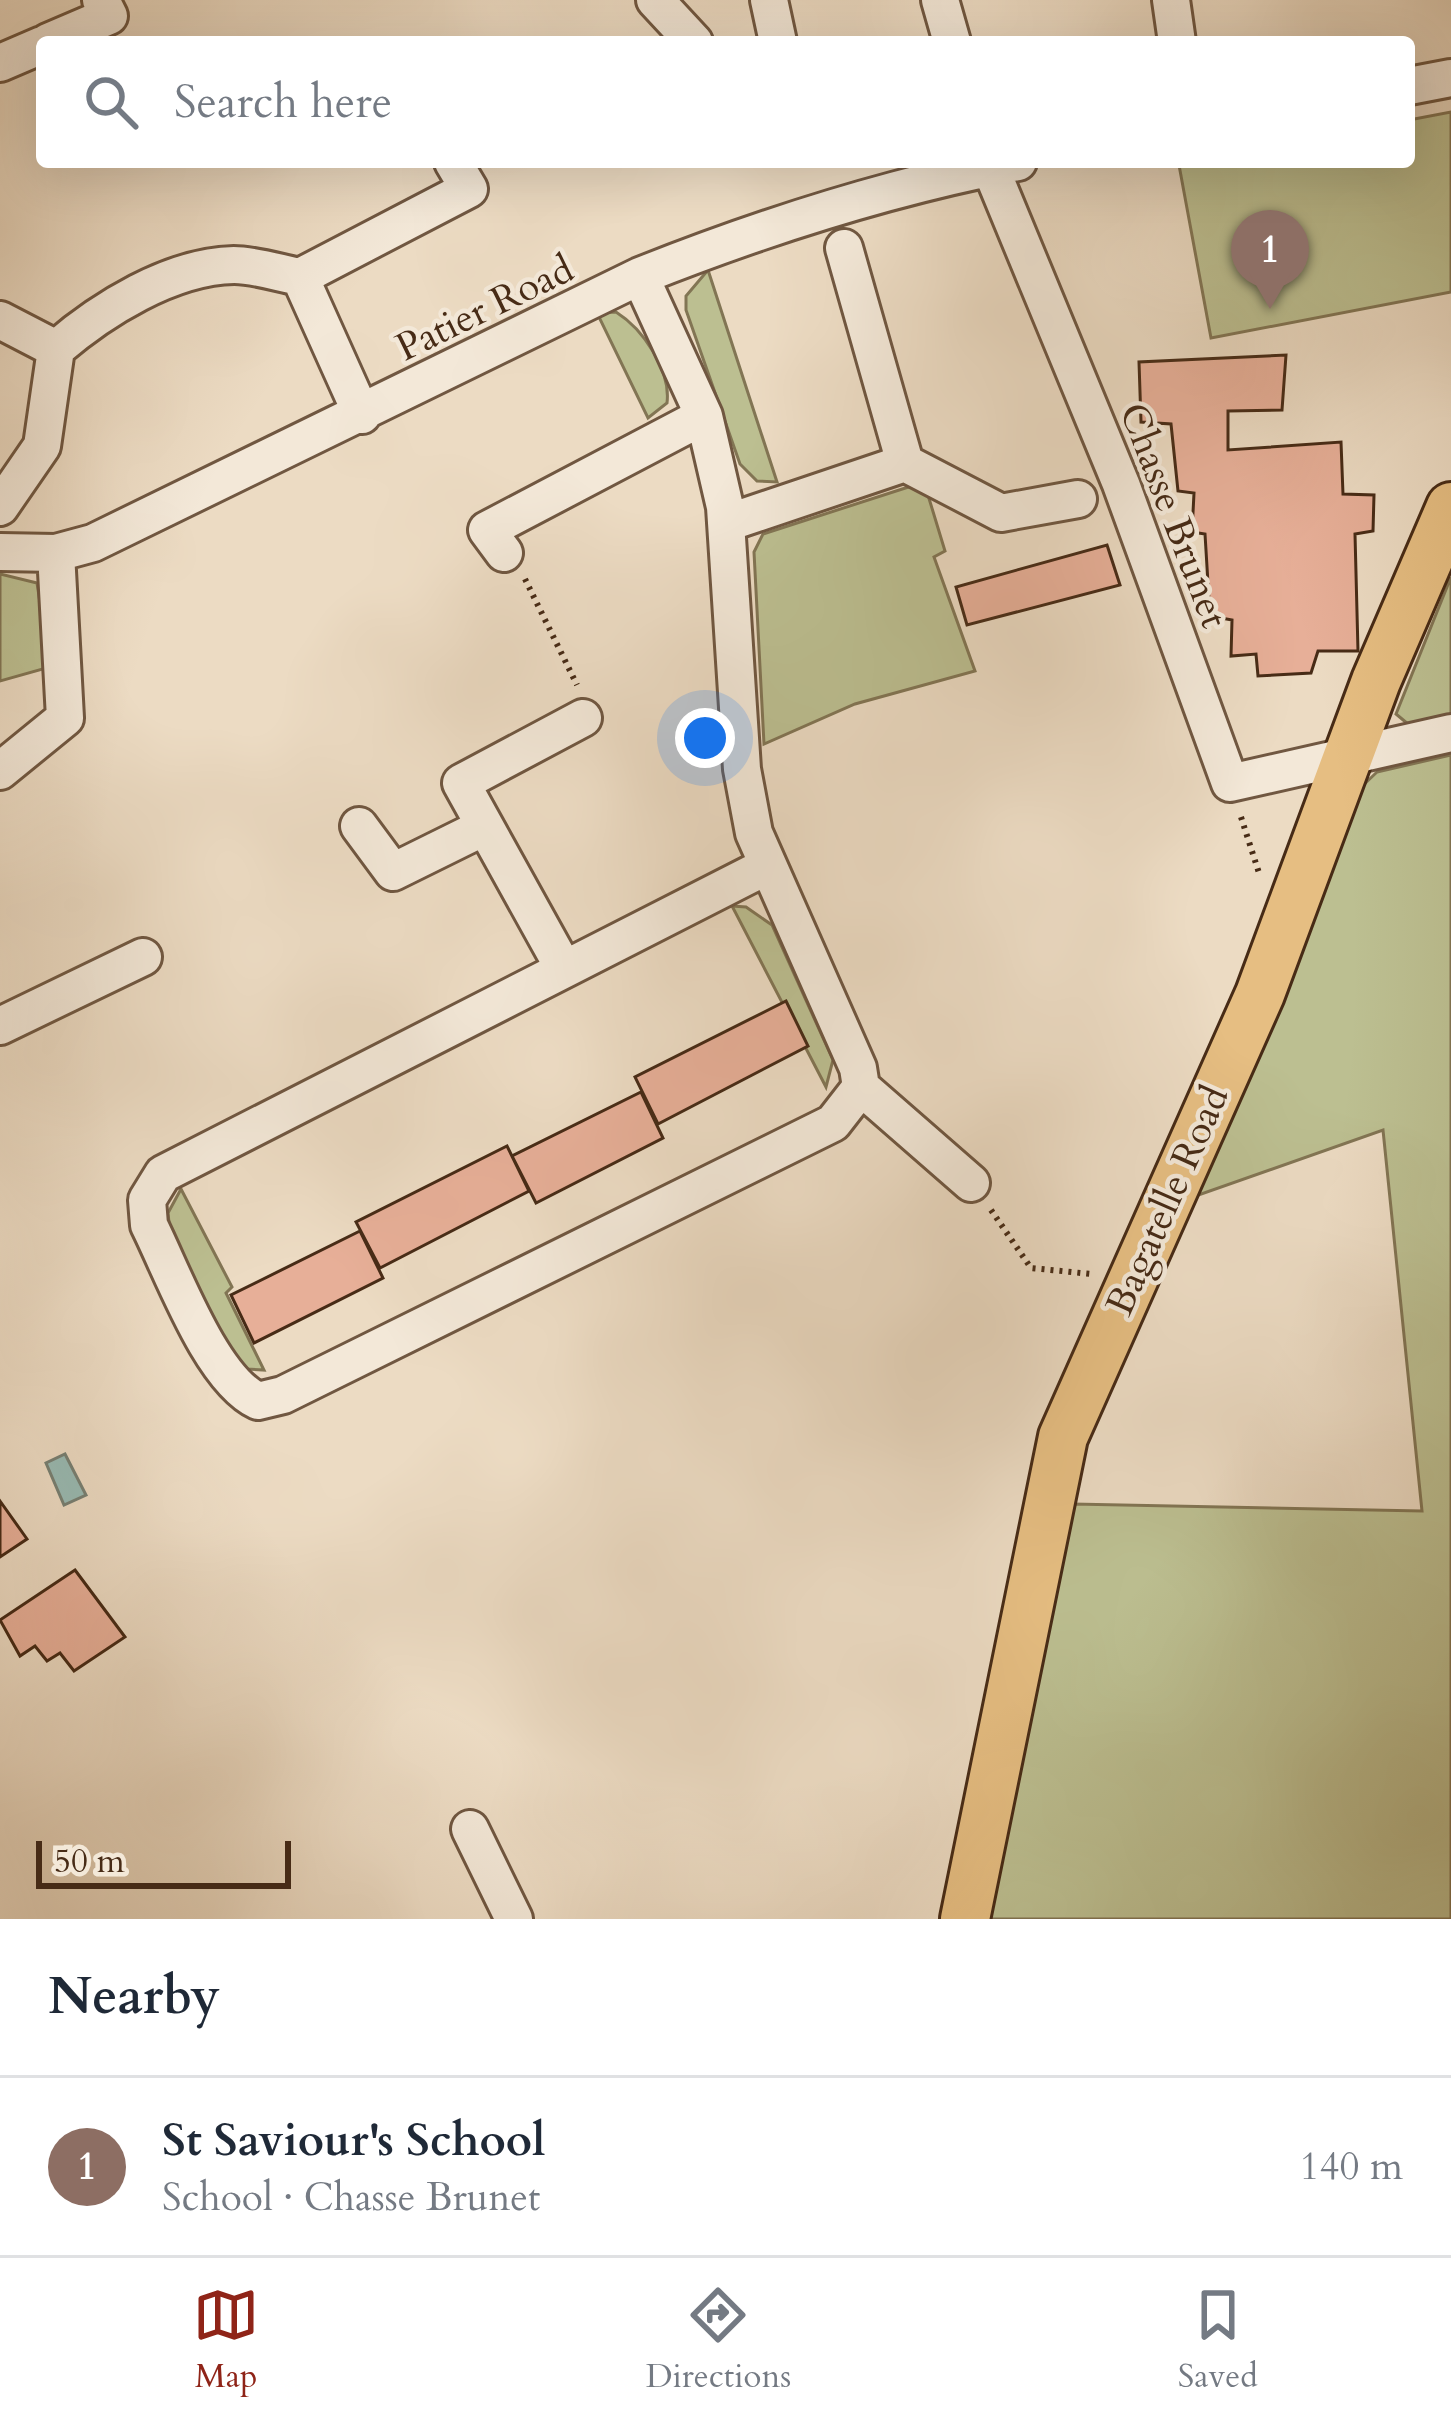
<!DOCTYPE html>
<meta charset="utf-8">
<style>
body{margin:0;font-family:Cardo,serif;background:#f6f6f7;color:#1f2937}
.scale{position:absolute;left:36px;bottom:30px;width:255px;box-sizing:border-box;padding-left:12px;border:6px solid #472b16;border-top:0;font-size:33px;line-height:42px;white-space:nowrap;color:#472b16;-webkit-text-stroke:9px #f3e8d8;paint-order:stroke}
.you{position:absolute;left:705px;top:738px;width:42px;height:42px;margin:-30px;border:9px solid #fff;border-radius:50%;background:#1a73e8;box-shadow:0 0 0 18px #1a73e833}
.badge{display:grid;place-items:center;width:78px;height:78px;border-radius:50%;background:#8f2418;color:#fff;font-size:39px;font-weight:700}
.pin{position:absolute;translate:-50% -99px;filter:drop-shadow(0 3px 6px #0008)}
.pin::after{content:'';position:absolute;top:63px;width:42px;height:36px;background:inherit;clip-path:polygon(0 0,100% 0,50% 100%)}
.list{margin:0;padding:0;list-style:none}
h2{display:flex;justify-content:space-between;align-items:center;height:156px;margin:0;padding:0 48px;font-size:51px}
h2 small{font-size:39px;font-weight:400;color:#747a83}
.list li{display:grid;grid-template-columns:78px 1fr auto;gap:36px;align-items:center;box-sizing:border-box;height:180px;padding:0 48px;border-top:3px solid #e0e1e3}
.list b{display:block;font-size:45px;white-space:nowrap}
.list p{margin:0;font-size:39px;white-space:nowrap;color:#747a83}
.list em{font-size:39px;font-style:normal;color:#747a83}
.icon{flex:none;width:66px;height:66px;fill:none;stroke:currentColor;stroke-width:2;stroke-linecap:round;stroke-linejoin:round}
.map{position:relative;flex:none;width:1451px;height:1919px;overflow:hidden}
.search{position:absolute;background:#fff;box-shadow:0 12px 48px #0002;left:36px;right:36px;top:36px;height:132px;display:flex;align-items:center;gap:30px;box-sizing:border-box;padding:0 42px;border-radius:12px;color:#747a83;font-size:45px}
.sheet{height:336px;background:#fff}
nav{display:flex;justify-content:space-around;align-items:center;box-sizing:border-box;height:168px;border-top:3px solid #e0e1e3;background:#fff;font-size:33px;color:#747a83}
nav a{display:grid;justify-items:center;gap:6px}
nav .on{color:#8f2418}
.map>svg:first-child{display:block}
.green{fill:#bcbf91;stroke:#827554;stroke-width:3}
.water{fill:#99bbb4;stroke:#788175;stroke-width:3}
.building{fill:#e7af98;stroke:#472b16;stroke-width:3}
.lines{fill:none;stroke-linecap:round;stroke-linejoin:round}
.minor-casing{stroke:#705741;stroke-width:42}
.major-casing{stroke:#472b16;stroke-width:54}
.path{stroke:#472b16;stroke-width:6;stroke-dasharray:3 6;stroke-linecap:butt}
.minor{stroke:#f3e8d8;stroke-width:36}
.major{stroke:#e6be82;stroke-width:48}
.labels{text-anchor:middle;stroke-width:9;stroke-linejoin:round;paint-order:stroke}
.street-label{font-size:39px;fill:#472b16;stroke:#f3e8d8}
</style>
<div class="map">
<svg width="1451" height="1919" viewBox="0 0 1451 1919">
<rect width="100%" height="100%" fill="#ecdbc3"/>
<filter id="stains"><feTurbulence type="fractalNoise" baseFrequency=".00167" numOctaves="4"/><feColorMatrix values="0 0 0 0 .2 0 0 0 0 .09 0 0 0 0 .02 0 0 0 .5 -.17"/></filter>
<radialGradient id="worn" r=".72"><stop offset=".6" stop-color="#630" stop-opacity="0"/><stop offset="1" stop-color="#630" stop-opacity=".3"/></radialGradient>
<path class="green" d="M1451 112V292L1211 338 1179 165 1409 162V120Z
M708 270 777 482 757 481 740 464 686 310V296Z
M616 312C643 329 671 370 667 403L648 418 597 313Z
M924 482 945 551 934 557 975 671 855 704 764 744 754 552 763 534Z
M0 574 37 583 50 667 0 681Z
M1451 577V720L1414 729 1396 714Z
M1451 755V1919H988L1073 1504 1422 1511 1383 1130 1190 1198 1356 792 1377 772Z
M732 906 746 907 772 925 833 1060 826 1087Z
M181 1189 232 1287 226 1293 264 1370 246 1369 231 1352 170 1232 168 1213Z"/>
<path class="water" d="M65 1454 86 1495 64 1505 46 1463Z"/>
<path class="building" d="M1286 355 1282 410 1228 411V450L1341 442 1343 494 1374 495 1373 531 1355 534 1358 651H1318L1311 673 1258 676 1256 654 1231 656 1232 620 1210 616 1205 534 1192 532 1194 493 1178 491 1171 424 1141 422 1139 362Z
M1107 545 1120 585 967 625 956 587Z
M786 1001 808 1046 658 1124 635 1077Z
M641 1092 663 1138 536 1203 512 1156Z
M507 1146 529 1191 380 1268 356 1222Z
M360 1231 383 1278 254 1343 231 1295Z
M0 1501 27 1539 0 1557Z
M75 1570 125 1637 74 1671 60 1653 47 1661 35 1646 20 1656 0 1620Z"/>
<g class="lines">
<g class="minor-casing">
<path id="minor" d="M655 0 694 42
M769 0 778 42
M940 0 952 42
M1171 0 1177 42
M48 42 109 16 101 0
M0 63 42 45
M1409 86 1451 78
M988 162 1121 484 1230 783 1451 733
M844 248 905 463
M640 276 704 416 725 507 742 769 754 833 858 1068 861 1087 833 1123 283 1395 258 1401C211 1379 173 1273 149 1225L147 1200 163 1174 767 866
M0 320 56 349C101 310 171 266 234 265 255 265 279 273 300 277
M362 415 300 277 469 189 453 162
M0 507 42 446 56 349
M727 523 905 463 1001 513 1078 499
M0 552 56 553 93 543 640 276C763 227 888 187 1018 162
M504 553 487 530 704 416
M0 771 65 718 56 553
M359 826 393 872 484 827
M563 967 461 783 583 718
M0 1026 143 957
M861 1087 971 1183
M470 1829 514 1919"/>
</g>
<g class="major-casing">
<path id="major" d="M965 1919 1063 1437 1260 994 1376 681 1451 507"/>
</g>
<path class="path" d="M525 579 577 685
M1241 817 1259 873
M991 1210 1031 1268 1091 1274"/>
<use href="#minor" class="minor"/>
<use href="#major" class="major"/>
</g>
<g class="labels">
<g class="street-label">
<text transform="translate(484 307) rotate(-26)" y="14">Patier Road</text>
<text transform="translate(1175 515) rotate(69)" y="14">Chasse Brunet</text>
<text transform="translate(1166 1200) rotate(-66)" y="14">Bagatelle Road</text>
</g>
</g>
<rect width="100%" height="100%" filter="url(#stains)"/>
<rect width="100%" height="100%" fill="url(#worn)"/>
</svg>
<div class="scale">50 m</div>
<div class="you"></div>
<div class="pin badge" style="left:1270px;top:309px;background:#8d6e63">1</div>
<div class="search"><svg class="icon" aria-label="search" viewBox="0 0 24 24"><circle cx="10" cy="10" r="6"/><path d="M15 15l6 6"/></svg>Search here</div>
</div>
<section class="sheet">
<h2>Nearby<small></small></h2>
<ul class="list">
<li><span class="badge" style="background:#8d6e63">1</span><div><b>St Saviour's School</b><p>School · Chasse Brunet</p></div><em>140 m</em></li>
</ul>
</section>
<nav>
<a class="on"><svg class="icon" aria-label="map" viewBox="0 0 24 24"><path d="M3 6l6-2 6 2 6-2v14l-6 2-6-2-6 2zM9 4v14M15 6v14"/></svg>Map</a>
<a><svg class="icon" aria-label="directions" viewBox="0 0 24 24"><path d="M12 3l9 9-9 9-9-9zM9 14v-3h6M13 9l2 2-2 2"/></svg>Directions</a>
<a><svg class="icon" aria-label="saved" viewBox="0 0 24 24"><path d="M7 4h10v16l-5-4-5 4z"/></svg>Saved</a>
</nav>
